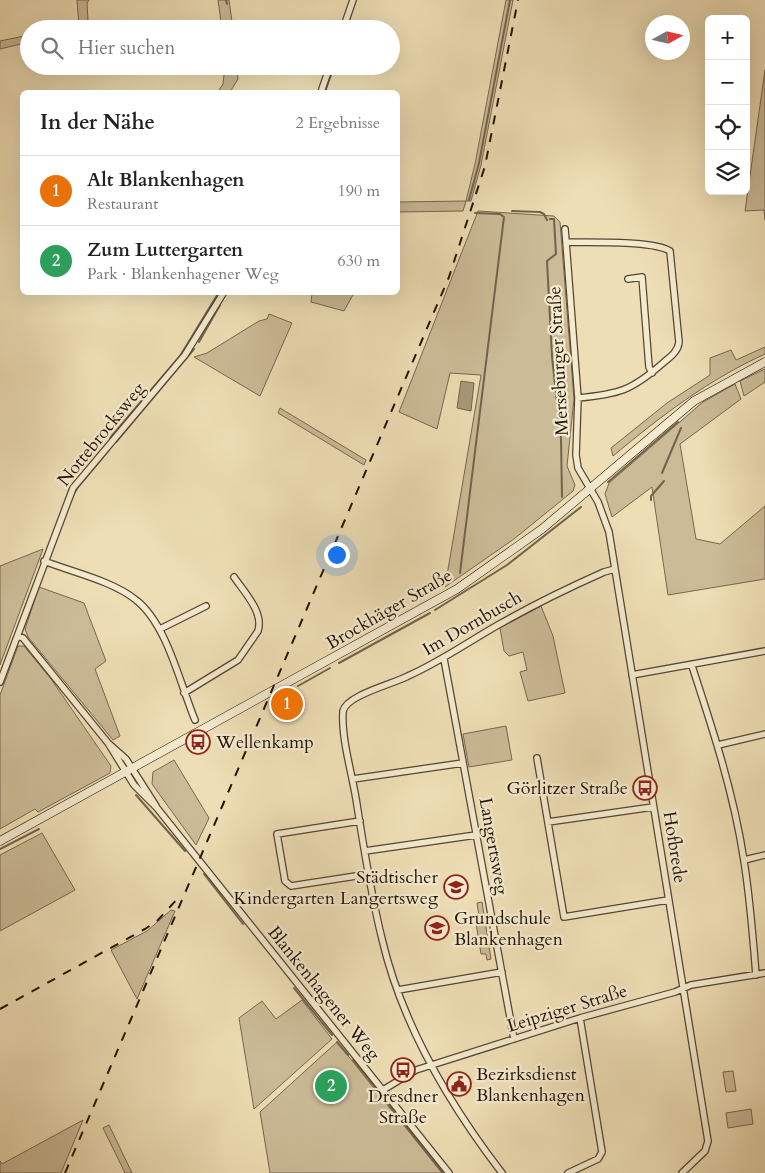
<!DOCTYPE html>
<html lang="de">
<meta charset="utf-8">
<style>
body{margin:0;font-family:Cardo,serif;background:#f6f6f6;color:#222}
.controls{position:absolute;right:15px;top:15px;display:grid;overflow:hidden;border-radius:8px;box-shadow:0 5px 20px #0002}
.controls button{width:45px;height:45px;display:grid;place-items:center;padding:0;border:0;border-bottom:1px solid #e0e0e0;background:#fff;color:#222;font:25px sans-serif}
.compass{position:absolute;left:645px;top:15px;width:45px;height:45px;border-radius:50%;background:#fff;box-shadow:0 5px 20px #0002;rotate:82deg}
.you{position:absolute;left:336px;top:554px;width:18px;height:18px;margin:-12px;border:4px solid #fff;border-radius:50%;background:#1a73e8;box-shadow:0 0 0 8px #1a73e833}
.badge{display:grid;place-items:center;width:32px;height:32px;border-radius:50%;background:#111827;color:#fff;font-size:16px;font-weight:700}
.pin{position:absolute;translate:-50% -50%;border:2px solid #fff;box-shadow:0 1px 5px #0006}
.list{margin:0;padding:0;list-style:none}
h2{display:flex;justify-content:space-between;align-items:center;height:65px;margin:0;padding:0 20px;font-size:21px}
h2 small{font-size:16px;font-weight:400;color:#767676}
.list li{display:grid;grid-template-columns:32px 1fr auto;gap:15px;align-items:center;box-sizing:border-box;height:70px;padding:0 20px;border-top:1px solid #e0e0e0}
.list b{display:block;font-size:19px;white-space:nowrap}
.list p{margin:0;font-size:16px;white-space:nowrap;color:#767676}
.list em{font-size:16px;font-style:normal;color:#767676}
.icon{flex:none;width:28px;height:28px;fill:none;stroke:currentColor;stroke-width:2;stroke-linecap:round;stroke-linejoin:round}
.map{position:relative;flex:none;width:765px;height:1173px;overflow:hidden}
.search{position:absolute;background:#fff;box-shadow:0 5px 20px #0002;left:20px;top:20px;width:380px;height:55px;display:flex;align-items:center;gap:12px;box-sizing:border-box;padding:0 18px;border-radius:28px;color:#767676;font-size:19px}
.panel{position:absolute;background:#fff;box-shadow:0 5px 20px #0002;left:20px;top:90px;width:380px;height:205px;border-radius:8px}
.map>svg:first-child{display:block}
.green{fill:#cbbb97;stroke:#76674e}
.water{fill:#a99979;stroke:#73634a}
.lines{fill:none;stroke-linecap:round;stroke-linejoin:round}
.stream{stroke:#73634a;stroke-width:2}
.street-casing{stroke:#554630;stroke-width:8}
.secondary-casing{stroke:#221304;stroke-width:9}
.street{stroke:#f4eacf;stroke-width:5.5}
.secondary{stroke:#f4eacf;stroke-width:8}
.rail{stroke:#221304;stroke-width:2;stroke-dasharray:9 9;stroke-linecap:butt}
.labels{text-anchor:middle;stroke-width:4.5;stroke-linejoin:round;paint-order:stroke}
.street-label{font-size:18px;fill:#221304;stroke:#f4eacf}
.poi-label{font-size:18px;fill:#221304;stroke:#f4eacf;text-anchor:start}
</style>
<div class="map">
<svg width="765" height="1173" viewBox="0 0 765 1173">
<rect width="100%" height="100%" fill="#eedeb5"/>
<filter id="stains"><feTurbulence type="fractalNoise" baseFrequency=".004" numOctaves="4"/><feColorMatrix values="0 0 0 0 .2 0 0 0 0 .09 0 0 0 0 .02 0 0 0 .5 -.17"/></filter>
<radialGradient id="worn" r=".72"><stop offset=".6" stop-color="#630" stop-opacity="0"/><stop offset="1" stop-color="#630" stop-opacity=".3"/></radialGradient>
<path class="green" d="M77 0H89L87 3 88 20 94 29 79 26Z
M218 0H229L233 29H222Z
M506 0H513L481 165 471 201H466L463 211 398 212V202L466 201 475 164Z
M29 35V42L0 49V41Z
M225 66H237L238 79 230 92H218L223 84Z
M765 70V220L764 210 745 211Z
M478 211 554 216 560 222 574 399 567 466 575 485 573 491 514 539 445 587 481 375 450 373 437 429 399 412Z
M307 293H354L344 311 311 302 312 294Z
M269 314 292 323 260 396 194 357 207 353 259 321 267 319Z
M765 347V354C708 380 661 416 613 456L611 448 667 403 710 375V358L731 350 736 360Z
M765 369V382L744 396 740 381Z
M735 384 741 399 680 444 696 539 720 544 765 506V579L668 595 652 487 612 517 605 494 609 483 703 402Z
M280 408 366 460 364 465 278 413Z
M43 549 0 665V566Z
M39 587 84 603 106 661 95 669 120 736 113 740 28 637 25 629Z
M541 606 553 636 565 693 528 701 520 672 527 670 523 652 509 656 504 651 500 628Z
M18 646H24L51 679 111 766 110 773 38 812 35 809 0 829V695Z
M506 726 512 760 469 767 463 734Z
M174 760 209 818 196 845 152 784 153 772Z
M42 833 75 890 0 931V855Z
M482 902 491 959 487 960 486 954H481L475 917 479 916 477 903Z
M171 910 175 911 137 999 111 950 147 931Z
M302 1000 332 1039 254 1109 239 1018 262 1001 276 1019Z
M337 1042 442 1173H270L260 1112Z
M733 1071 736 1091 726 1092 723 1072Z
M751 1109 753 1124 728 1128 726 1113Z
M83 1120 61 1173H0V1161L2 1164Z
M109 1125 132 1173H125L103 1128Z"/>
<path class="water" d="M461 381 474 383 471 411 457 408Z"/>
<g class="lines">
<path class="stream" d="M226 0 227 4
M346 29 356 0
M325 92 334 66
M469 200 479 163 510 0
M512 211 540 212 544 214 547 220
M550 219H554L556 254 547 261 552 357 561 439 562 497
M199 342 220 305
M110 438 180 356 219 292
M116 442 194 349
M662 473 681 428
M608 482 678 422
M72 497 78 487 109 450
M651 500V496L664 481
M460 573 504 217 500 214 475 213
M435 610 507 565 581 507
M339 663 430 613
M298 686 330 668
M136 795 185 851
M0 849 39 829
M204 874 243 924
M294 988 332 1035
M337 1042 348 1055
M353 1060 443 1173"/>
<g class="street-casing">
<path id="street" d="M343 29 353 0
M321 92 330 66
M565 229 578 398 576 455 578 468 598 502 609 532 708 1141 705 1151 682 1173
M566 242C590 243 652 240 670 251L679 342C678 352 670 357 663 363 631 391 619 394 578 398
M628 279 642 277 649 367 652 373
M44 561C72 572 113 581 136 600 167 624 180 684 195 720
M160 629 206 606
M18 636 23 638 108 743 134 785 157 808 449 1173
M444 659 514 1039
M692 666C713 730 734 794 744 861 750 898 753 937 756 975
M632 675 765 651
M0 682 73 488 185 355 224 292
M184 693 238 660 258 631C264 612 244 592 234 577
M108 743 126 759 156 806
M718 745 765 734
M537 758 564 917 668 900
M353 779 463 763
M360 821 277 834 285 881 291 886 369 874
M548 822 653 807
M365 851 476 835
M744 860 765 855
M398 990 502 972
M383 1090 416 1070 580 1018 675 992 691 985 765 973
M502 1173C449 1104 402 1025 382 939 371 895 364 850 357 805 353 776 341 740 343 711 347 695 393 684 408 676 440 662 468 642 498 625 533 605 568 588 604 572L615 569
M568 1173 598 1159 602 1152 580 1018"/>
</g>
<g class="secondary-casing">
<path id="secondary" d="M0 841 457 589 542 529 694 401 765 362"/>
</g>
<use href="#street" class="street"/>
<use href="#secondary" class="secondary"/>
<path class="rail" d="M0 1009 145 929 157 921 180 896
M65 1173 449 277 485 166 518 0"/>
</g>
<defs>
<g id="bus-ring" transform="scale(1.25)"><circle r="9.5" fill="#f4eacf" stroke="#8f2418" stroke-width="1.5"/><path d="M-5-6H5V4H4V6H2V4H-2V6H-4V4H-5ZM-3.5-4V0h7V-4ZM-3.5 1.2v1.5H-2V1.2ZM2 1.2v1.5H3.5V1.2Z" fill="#8f2418"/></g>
<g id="school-ring" transform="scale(1.25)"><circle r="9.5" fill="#f4eacf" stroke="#8f2418" stroke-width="1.5"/><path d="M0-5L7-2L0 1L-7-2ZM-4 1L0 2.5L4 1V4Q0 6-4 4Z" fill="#8f2418"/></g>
<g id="civic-ring" transform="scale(1.25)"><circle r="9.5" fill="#f4eacf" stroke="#8f2418" stroke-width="1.5"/><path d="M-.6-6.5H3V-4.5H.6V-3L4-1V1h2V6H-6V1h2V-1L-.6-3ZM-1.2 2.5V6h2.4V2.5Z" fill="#8f2418"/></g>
</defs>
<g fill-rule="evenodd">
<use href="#bus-ring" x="198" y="742"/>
<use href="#bus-ring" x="645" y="788"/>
<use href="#school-ring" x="456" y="887"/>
<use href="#school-ring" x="437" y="928"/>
<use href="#bus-ring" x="403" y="1070"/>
<use href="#civic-ring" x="459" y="1084"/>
</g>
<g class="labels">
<g class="street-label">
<text transform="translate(558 361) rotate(-93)" y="6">Merseburger Straße</text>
<text transform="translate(101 434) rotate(-51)" y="6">Nottebrocksweg</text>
<text transform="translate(389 609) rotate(-30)" y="6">Brockhäger Straße</text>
<text transform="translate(472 623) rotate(-30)" y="6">Im Dornbusch</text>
<text transform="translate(494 846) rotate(80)" y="6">Langertsweg</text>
<text transform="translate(675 847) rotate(81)" y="6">Hofbrede</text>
<text transform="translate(324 993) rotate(51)" y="6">Blankenhagener Weg</text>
<text transform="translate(567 1008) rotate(-17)" y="6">Leipziger Straße</text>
</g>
<g class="poi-label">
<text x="216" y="748">Wellenkamp</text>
<text x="628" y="794" text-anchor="end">Görlitzer Straße</text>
<text x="438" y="883" text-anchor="end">Städtischer<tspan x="438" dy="21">Kindergarten Langertsweg</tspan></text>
<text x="454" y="924">Grundschule<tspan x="454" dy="21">Blankenhagen</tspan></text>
<text x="476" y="1080">Bezirksdienst<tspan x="476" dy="21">Blankenhagen</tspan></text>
<text x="403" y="1102" text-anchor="middle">Dresdner<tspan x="403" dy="21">Straße</tspan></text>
</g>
</g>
<rect width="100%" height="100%" filter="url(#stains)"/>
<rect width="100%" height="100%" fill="url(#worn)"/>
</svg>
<div class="controls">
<button>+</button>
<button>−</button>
<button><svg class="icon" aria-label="locate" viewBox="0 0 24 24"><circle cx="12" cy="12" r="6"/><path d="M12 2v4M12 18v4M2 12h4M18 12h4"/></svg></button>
<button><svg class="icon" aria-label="layers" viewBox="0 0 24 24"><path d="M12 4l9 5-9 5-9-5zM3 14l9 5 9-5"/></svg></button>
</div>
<svg class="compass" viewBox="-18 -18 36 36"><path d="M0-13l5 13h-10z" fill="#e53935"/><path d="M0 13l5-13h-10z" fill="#767676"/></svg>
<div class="you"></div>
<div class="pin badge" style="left:287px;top:704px;background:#e8710a">1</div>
<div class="pin badge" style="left:331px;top:1086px;background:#2e9e5b">2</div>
<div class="search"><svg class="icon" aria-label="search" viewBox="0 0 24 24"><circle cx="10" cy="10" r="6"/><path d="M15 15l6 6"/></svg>Hier suchen</div>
<section class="panel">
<h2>In der Nähe<small>2 Ergebnisse</small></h2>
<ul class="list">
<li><span class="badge" style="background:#e8710a">1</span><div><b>Alt Blankenhagen</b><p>Restaurant</p></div><em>190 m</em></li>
<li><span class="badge" style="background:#2e9e5b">2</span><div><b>Zum Luttergarten</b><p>Park · Blankenhagener Weg</p></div><em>630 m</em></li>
</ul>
</section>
</div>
